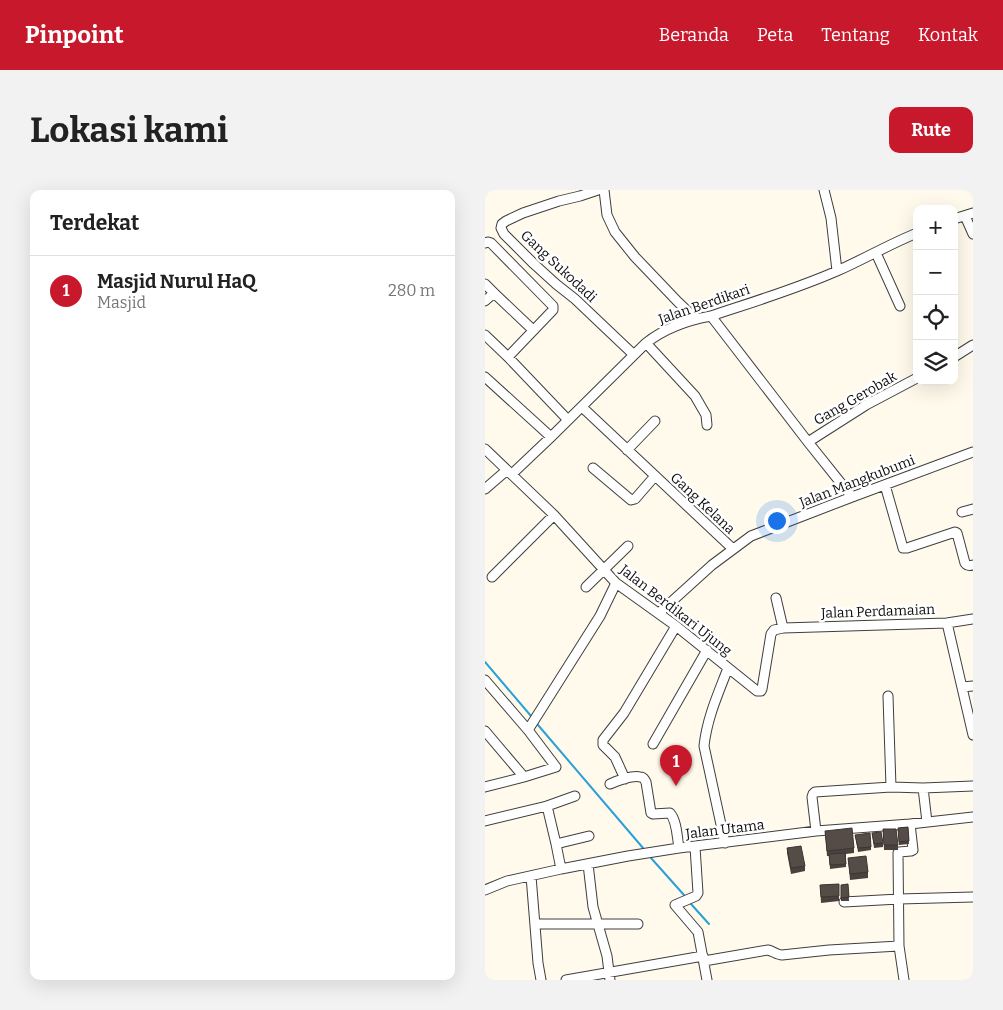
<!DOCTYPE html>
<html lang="id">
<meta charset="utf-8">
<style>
body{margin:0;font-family:Bitter,serif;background:#f2f2f2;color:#222}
.controls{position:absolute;right:15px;top:15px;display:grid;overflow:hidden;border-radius:10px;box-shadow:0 5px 20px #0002}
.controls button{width:45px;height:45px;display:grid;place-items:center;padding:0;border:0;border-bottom:1px solid #e0e0e0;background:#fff;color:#222;font:25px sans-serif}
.you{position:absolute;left:291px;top:330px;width:18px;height:18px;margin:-12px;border:4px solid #fff;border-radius:50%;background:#1a73e8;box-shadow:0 0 0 8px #1a73e833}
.badge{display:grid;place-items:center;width:32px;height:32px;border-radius:50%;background:#c7182c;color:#fff;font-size:16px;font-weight:700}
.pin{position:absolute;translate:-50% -41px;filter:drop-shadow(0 1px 2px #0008)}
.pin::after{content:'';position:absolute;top:26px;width:18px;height:15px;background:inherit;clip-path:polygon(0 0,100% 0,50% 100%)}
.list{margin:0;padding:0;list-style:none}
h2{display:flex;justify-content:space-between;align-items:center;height:65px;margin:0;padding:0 20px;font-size:21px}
h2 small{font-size:16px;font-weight:400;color:#767676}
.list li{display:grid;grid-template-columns:32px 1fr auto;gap:15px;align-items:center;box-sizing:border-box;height:70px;padding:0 20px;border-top:1px solid #e0e0e0}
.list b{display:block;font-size:19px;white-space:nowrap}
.list p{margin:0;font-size:16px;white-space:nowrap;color:#767676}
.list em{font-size:16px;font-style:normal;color:#767676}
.icon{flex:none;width:28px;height:28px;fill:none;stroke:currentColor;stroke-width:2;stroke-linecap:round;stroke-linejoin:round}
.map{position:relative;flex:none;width:488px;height:790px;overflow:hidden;border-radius:10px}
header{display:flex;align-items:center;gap:30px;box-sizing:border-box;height:70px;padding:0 25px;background:#c7182c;color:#fff}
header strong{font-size:24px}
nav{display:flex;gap:28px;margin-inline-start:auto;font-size:18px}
.intro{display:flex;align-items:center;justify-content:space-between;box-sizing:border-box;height:120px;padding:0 30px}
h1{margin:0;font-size:35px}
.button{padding:12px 22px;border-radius:10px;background:#c7182c;color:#fff;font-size:18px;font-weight:700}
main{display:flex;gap:30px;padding:0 30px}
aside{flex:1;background:#fff;border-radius:10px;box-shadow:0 5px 20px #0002}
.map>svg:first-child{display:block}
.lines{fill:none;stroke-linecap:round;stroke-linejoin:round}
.stream{stroke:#2b9fd9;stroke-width:2}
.minor-casing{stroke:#3f3f3f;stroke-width:11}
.minor{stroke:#fff;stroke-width:9}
.wall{fill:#49413d}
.building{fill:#554c47;stroke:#3c3532}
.labels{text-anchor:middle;stroke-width:5;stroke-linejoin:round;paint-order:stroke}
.street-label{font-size:14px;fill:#0c0c0c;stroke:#fff}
</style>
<header>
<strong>Pinpoint</strong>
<nav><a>Beranda</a><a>Peta</a><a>Tentang</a><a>Kontak</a></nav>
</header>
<div class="intro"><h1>Lokasi kami</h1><a class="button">Rute</a></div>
<main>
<aside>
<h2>Terdekat<small></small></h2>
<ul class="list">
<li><span class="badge">1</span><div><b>Masjid Nurul HaQ</b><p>Masjid</p></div><em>280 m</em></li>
</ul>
</aside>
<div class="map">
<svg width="488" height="790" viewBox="0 0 488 790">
<rect width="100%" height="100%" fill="#fffaeb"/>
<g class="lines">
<path class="stream" d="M0 472 46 526
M53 535 158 658
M166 668 199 705
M206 714 224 734"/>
<g class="minor-casing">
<path id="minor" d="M113 0 95 6 74 11 38 23 21 31 17 34 16 38 19 44 49 74 71 94 90 109 149 165
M119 0 122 25 130 42 150 67 193 112 211 129
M339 0 346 28 352 81
M480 26 488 44
M469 29 488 23
M0 53 3 52 6 53 68 116V120L23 167
M391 63 415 116
M0 94 9 103 0 111
M9 103 48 140
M226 126 323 252 367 307
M0 145 23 167 83 230
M161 153 210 206 221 225 222 235
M469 167 488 155
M0 187 66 247
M97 217 248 359
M323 252 381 215 432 188
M0 259 69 325 131 393 191 436 272 501H276L277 499 286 444 289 440 298 438 462 433 488 429
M142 260 170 231
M108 278 146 310 150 309 170 286
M27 284 66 247 161 153C179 139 203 130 226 126 268 112 311 99 352 81 379 69 405 54 432 43
M400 295 418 358H422L470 342 472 343 480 373C482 376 484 376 488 375
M0 299 22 280
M477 322 488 319
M7 387 69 325
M101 397 143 356
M291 408 298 438
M174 423 227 375 266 346 367 307 488 262
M462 433 488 545
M0 490 43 540 71 577 39 587 0 597
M477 497 488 496
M403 506 406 597
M43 540 115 426 131 393
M0 541 39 587
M168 554 222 460
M140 589 130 567 118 555V550L139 523 191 436
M125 594C131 591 148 585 155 587 159 587 159 589 161 592L166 623 168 624 185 623C192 631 192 647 194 658
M438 598 442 632
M62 616 71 654 76 679
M0 631 62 616 90 606
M331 641 327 607 328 604 330 602 406 597 438 598 488 596
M240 653 219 556C222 528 233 504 243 478
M71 654 104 646
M210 657 213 703 211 706 190 715 213 742 222 790
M103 674 108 717 122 766 125 790
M46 686 53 773 56 790
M0 700 22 691 76 679 143 666 194 658 331 641 425 634 488 627
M359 712 414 709 488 707
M51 734H153
M219 771 283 760C288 761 292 765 297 765L344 760 414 756
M81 790 218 766
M419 790 414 756 413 663 414 662 426 661 428 660 425 634"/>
</g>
<use href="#minor" class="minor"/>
</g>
<path class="wall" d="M423 637 424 654 414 655 413 638Z
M398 639 413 655V660H399Z
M340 641 369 658V663L361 664V677L345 679 344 666H342Z
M387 643 398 653V657L389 658Z
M370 645 386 657V660L373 662Z
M302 658 320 676V681L306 684 302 663Z
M363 668 383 682V688L365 690Z
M354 694V711L336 713 335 695Z
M363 694 364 711H356V695Z"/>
<path class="building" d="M423 637 424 651 414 652 413 638Z
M367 638 369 658 342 661 340 641Z
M398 639H411L413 655H399Z
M396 642 398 653 389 654 387 643Z
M385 643 386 657 373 658 370 645Z
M316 656 320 676 306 678 302 658Z
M360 663 361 674 345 675 344 664Z
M381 666 383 682 365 684 363 668Z
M354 694V706L336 707 335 695Z
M363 694 364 707 356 708V695Z"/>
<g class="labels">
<g class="street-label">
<text transform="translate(74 76) rotate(43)" y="5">Gang Sukodadi</text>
<text transform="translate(219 114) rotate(-19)" y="5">Jalan Berdikari</text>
<text transform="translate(370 208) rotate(-30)" y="5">Gang Gerobak</text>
<text transform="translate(372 291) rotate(-21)" y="5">Jalan Mangkubumi</text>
<text transform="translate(218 313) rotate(43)" y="5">Gang Kelana</text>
<text transform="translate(191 420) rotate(38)" y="5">Jalan Berdikari Ujung</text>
<text transform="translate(393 421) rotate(-2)" y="5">Jalan Perdamaian</text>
<text transform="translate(240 639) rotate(-7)" y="5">Jalan Utama</text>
</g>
</g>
</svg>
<div class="controls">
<button>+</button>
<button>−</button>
<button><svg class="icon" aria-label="locate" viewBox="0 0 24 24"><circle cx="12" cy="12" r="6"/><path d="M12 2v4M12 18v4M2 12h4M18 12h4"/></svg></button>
<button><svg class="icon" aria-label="layers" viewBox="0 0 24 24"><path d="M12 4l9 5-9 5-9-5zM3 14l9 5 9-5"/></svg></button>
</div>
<div class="you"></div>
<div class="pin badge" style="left:191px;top:596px">1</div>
</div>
</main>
